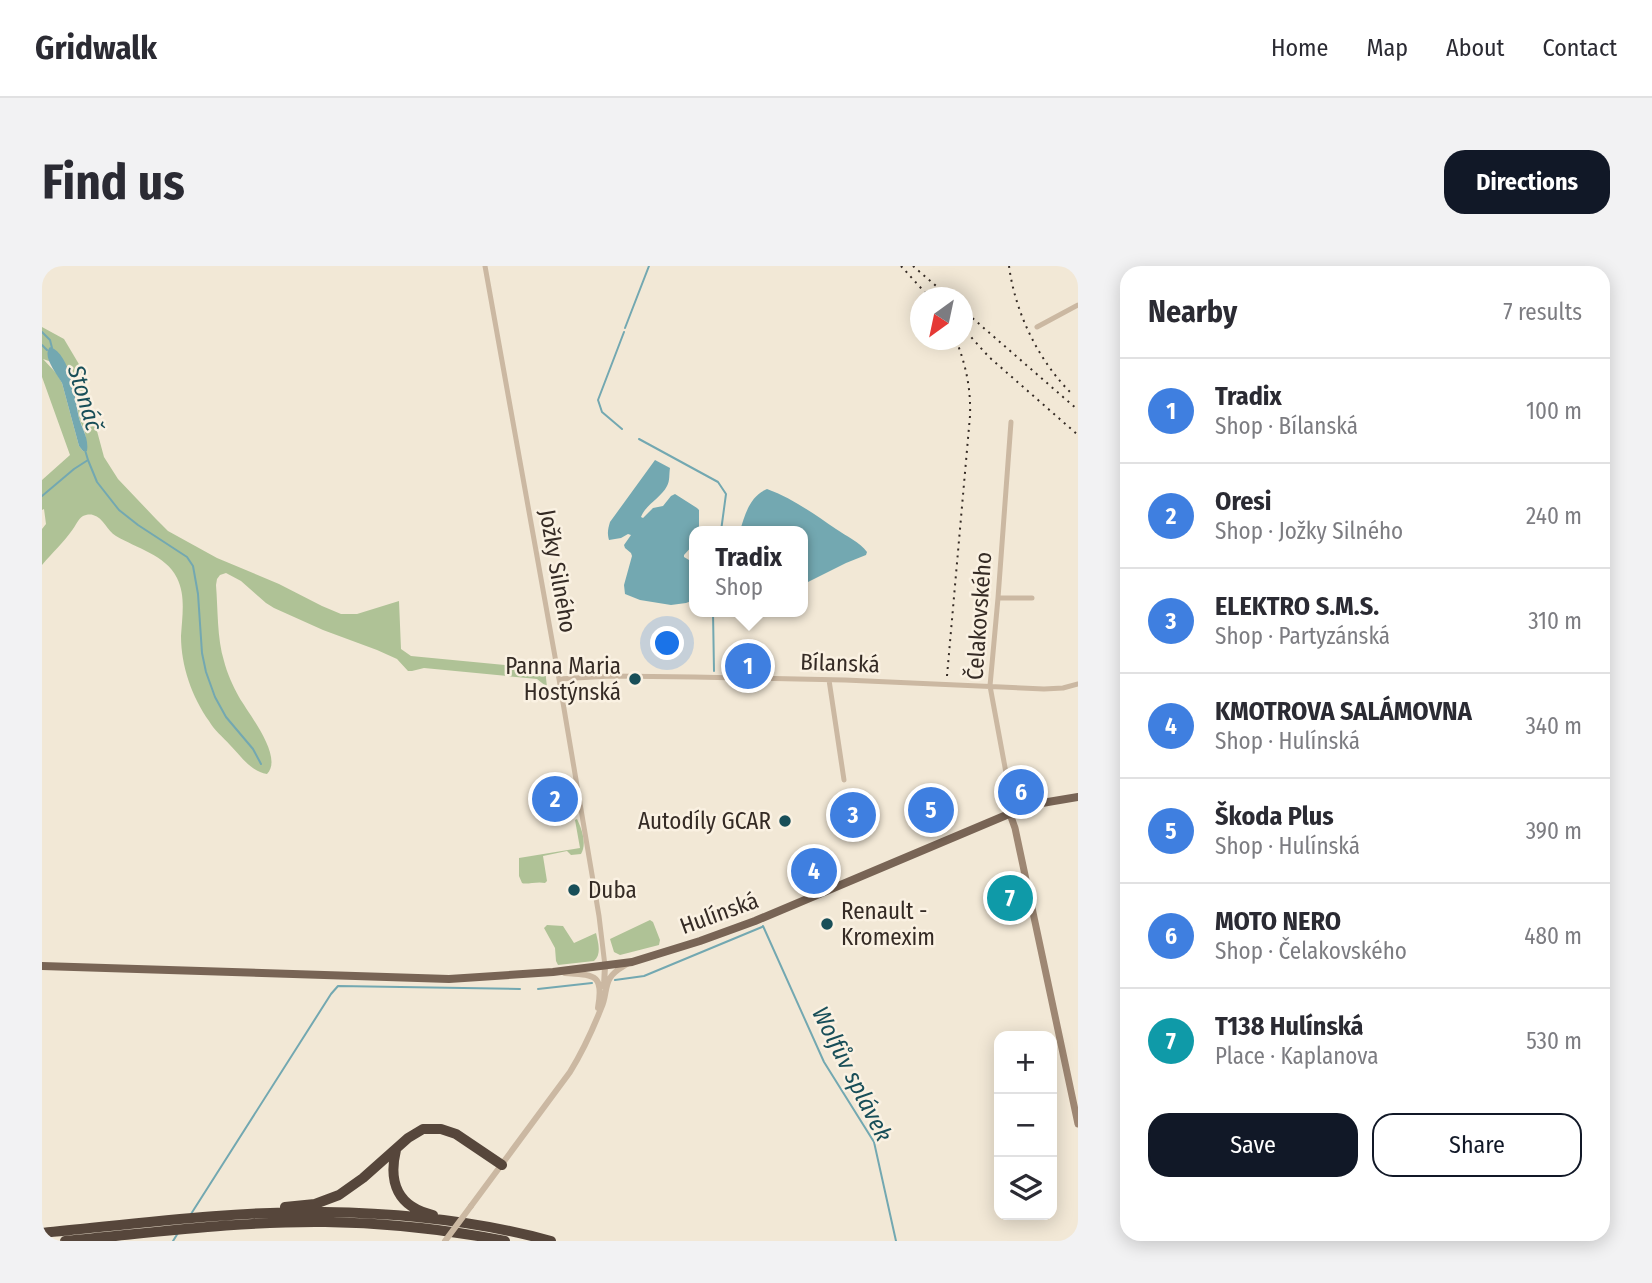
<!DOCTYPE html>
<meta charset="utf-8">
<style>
body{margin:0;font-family:"Fira Sans Condensed",sans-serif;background:#f2f2f3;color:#2b2b33}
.controls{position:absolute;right:21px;bottom:21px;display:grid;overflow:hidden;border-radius:14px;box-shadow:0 4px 18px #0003}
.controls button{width:63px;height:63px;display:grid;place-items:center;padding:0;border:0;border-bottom:2px solid #e1e1e2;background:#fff;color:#2b2b33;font:35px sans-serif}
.compass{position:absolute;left:868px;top:21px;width:63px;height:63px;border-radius:50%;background:#fff;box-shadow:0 4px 18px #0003;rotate:213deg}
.you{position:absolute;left:626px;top:378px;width:24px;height:24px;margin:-18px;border:5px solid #fff;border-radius:50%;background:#1a73e8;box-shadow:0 0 0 10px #1a73e833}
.badge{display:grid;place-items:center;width:46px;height:46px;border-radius:50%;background:#111827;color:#fff;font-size:23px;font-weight:700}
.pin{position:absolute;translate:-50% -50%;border:4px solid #fff;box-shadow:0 2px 7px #0006}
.popup{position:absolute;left:647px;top:260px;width:119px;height:91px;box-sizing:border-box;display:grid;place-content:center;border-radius:14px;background:#fff;filter:drop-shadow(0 2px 5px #0005);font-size:23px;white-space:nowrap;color:#7c7c81}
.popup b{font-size:26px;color:#2b2b33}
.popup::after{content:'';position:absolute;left:50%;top:100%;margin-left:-14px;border:14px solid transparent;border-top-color:#fff}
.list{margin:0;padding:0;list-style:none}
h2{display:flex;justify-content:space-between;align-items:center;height:91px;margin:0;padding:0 28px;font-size:30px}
h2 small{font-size:23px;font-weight:400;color:#7c7c81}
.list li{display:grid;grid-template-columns:46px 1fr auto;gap:21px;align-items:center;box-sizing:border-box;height:105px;padding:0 28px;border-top:2px solid #e1e1e2}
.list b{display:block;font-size:26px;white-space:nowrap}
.list p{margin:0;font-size:23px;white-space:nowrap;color:#7c7c81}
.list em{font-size:23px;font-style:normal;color:#7c7c81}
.actions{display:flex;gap:14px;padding:21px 28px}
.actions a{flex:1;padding:16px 0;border:2px solid #111827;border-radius:21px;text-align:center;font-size:24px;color:#111827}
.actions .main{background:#111827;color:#fff}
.icon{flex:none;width:38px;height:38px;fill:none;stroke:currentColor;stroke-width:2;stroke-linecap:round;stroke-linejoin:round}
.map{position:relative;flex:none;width:1036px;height:975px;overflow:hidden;border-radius:21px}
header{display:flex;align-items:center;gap:42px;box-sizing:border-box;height:98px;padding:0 35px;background:#fff;border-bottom:2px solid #e1e1e2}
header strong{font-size:33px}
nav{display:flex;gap:38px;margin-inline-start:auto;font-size:24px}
.intro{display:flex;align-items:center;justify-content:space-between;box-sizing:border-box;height:168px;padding:0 42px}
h1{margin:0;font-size:49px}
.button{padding:18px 32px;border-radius:21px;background:#111827;color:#fff;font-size:24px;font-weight:700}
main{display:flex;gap:42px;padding:0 42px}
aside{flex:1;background:#fff;border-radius:21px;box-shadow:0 4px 18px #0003}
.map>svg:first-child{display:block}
.green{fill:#afc296;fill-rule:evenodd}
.water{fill:#73a8b1}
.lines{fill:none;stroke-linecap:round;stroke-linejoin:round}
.stream{stroke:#73a8b1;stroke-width:2}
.minor{stroke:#cbb8a2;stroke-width:5}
.tertiary{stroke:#cbb8a2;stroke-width:6}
.secondary{stroke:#9e8773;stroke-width:7}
.primary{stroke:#786455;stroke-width:8}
.motorway{stroke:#56463b;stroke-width:10}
.rail{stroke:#352b25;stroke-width:2;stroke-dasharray:2 5;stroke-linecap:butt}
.tertiary-bridge{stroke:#cbb8a2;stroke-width:6}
.poi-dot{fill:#184e58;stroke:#faf1e2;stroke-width:2.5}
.labels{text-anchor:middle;stroke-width:5;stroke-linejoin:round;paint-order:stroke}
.street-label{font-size:23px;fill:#352b25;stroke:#faf1e2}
.poi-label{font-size:23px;fill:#352b25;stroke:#faf1e2;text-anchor:end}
.water-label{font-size:24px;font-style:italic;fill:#184e58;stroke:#faf1e2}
</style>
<header>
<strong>Gridwalk</strong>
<nav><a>Home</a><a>Map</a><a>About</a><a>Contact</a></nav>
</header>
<div class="intro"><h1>Find us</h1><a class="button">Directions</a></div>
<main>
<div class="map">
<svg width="1036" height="975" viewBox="0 0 1036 975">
<rect width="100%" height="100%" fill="#f2e8d6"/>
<path class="green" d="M0 61 22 73 41 105 44 113 48 139 62 191 76 213 114 253 126 265 175 292 237 318 280 340 299 348H315L357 335 359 383 369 390 503 403 505 421 495 413 382 402 370 405H366L355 393 335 384 281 364 232 342 224 337 199 315 184 307 178 309 175 313 174 319C176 344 175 372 182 395 185 407 191 420 197 431 206 447 242 491 225 508 208 505 199 490 188 479 181 471 172 464 167 455 150 431 139 400 139 370 140 351 144 330 135 312 124 289 94 282 74 270 65 265 62 252 51 249 48 248 43 249 41 250 36 253 34 259 31 263 22 276 10 287 0 299V263L4 258 2 243 0 244V214L28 189 0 111ZM1 93 24 101 33 123 37 152 43 167 45 184 41 185 37 180 20 117 15 108Z
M535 553C540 563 545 578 539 588L529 589 525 585 501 590 505 615 503 617C495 615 484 619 480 617L477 610V592L538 582 533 554Z
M608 654 611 656 618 674 617 679 578 689 572 686 568 673Z
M505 659 521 660 532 677 554 667C556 676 560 688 552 695L516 699 514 695 513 682 502 662Z"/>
<path class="water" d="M8 81C29 88 33 133 37 152 40 163 47 172 45 185H41L37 180 20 117C13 105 0 90 8 81Z
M613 194 628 202C627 208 628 215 625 220 619 232 604 238 599 251L601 252 611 242 621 240 629 230 633 228 655 242 657 244V265H652V278L642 289V291L652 297V334L644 337 629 339 598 334 583 328 582 319 590 290 589 287 583 282 582 279 589 269 586 268 579 272 567 274C565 267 566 263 568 256Z
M725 223C750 232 772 248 794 263 804 270 818 276 825 286L824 289 804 297 760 319V265H698C703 248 708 230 725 223Z"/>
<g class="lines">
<path class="stream" d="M583 62 607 0
M0 66 8 74 10 82
M0 79 5 84
M580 163 560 146 556 134 582 66
M597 173 676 216 684 228 679 265
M46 194 55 216 77 244 96 259 145 291 151 300 156 328 160 387 164 406 173 431 184 451 211 483 219 498
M0 230 32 203 46 194 43 184
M671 346 672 405
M721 660 782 796 832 876 854 975
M573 714 602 710 720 661
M496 723 550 717
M149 948 289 728 296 720 478 723
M131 975 136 967"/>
<path class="minor" d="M443 0 517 413 557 650 563 700
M995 61 1036 39
M969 156 956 332 948 420 967 523 974 545
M956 332H990
M517 413 568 410 652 411 803 414 1002 423 1021 422 1036 418
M787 414 802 514"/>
<path class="tertiary" d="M523 707C553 709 562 708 556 742
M562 720 563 700
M429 940 528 806C541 785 551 763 560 740 564 731 563 720 568 712 572 705 579 702 585 698"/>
<path class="secondary" d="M968 548 973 562 1036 858"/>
<path class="primary" d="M0 700 407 713 511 706 590 696 658 675 713 655 974 545 1000 537 1036 531"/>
<path class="motorway" d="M354 884C346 917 356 941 391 949
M243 941 273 938 297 929 321 912 366 872 381 863H399L414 868 460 899
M0 967C93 958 188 945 282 946 358 947 436 955 509 975
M23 975C110 967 196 955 283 956 343 957 403 963 463 975"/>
<path class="rail" d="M859 0 888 32
M871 0 908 32
M967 0C973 46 996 94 1029 127
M920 43 1036 144
M920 61 947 91 1036 169
M905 410 928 150C929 123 924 99 914 74"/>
<path class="tertiary-bridge" d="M403 975 429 940"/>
</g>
<g class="poi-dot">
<circle cx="593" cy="413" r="7"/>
<circle cx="743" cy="555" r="7"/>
<circle cx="532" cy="624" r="7"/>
<circle cx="785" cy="658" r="7"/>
</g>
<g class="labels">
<g class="street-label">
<text transform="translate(516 305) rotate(80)" y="8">Jožky Silného</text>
<text transform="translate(937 350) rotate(-86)" y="8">Čelakovského</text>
<text transform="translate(798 397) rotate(2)" y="8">Bílanská</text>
<text transform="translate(677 647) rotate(-20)" y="8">Hulínská</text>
</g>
<g class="poi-label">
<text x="579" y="408">Panna Maria<tspan x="579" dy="26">Hostýnská</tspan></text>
<text x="729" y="563">Autodíly GCAR</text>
<text x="546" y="632" text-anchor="start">Duba</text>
<text x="799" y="653" text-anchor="start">Renault -<tspan x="799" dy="26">Kromexim</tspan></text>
</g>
<g class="water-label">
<text transform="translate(43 132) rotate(73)" y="8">Stonáč</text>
<text transform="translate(810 808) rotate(63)" y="8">Wolfův splávek</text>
</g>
</g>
</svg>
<div class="controls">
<button>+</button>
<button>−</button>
<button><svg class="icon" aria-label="layers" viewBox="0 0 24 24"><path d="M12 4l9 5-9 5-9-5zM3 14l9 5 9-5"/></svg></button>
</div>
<svg class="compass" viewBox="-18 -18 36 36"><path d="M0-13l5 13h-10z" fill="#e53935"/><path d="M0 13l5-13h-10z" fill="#7c7c81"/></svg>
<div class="you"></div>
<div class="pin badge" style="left:706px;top:400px;background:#3f7fe0">1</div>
<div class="popup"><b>Tradix</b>Shop</div>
<div class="pin badge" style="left:513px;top:533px;background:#3f7fe0">2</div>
<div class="pin badge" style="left:811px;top:549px;background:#3f7fe0">3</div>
<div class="pin badge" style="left:772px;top:605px;background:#3f7fe0">4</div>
<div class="pin badge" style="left:889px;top:544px;background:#3f7fe0">5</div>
<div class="pin badge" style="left:979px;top:526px;background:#3f7fe0">6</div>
<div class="pin badge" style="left:968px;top:632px;background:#0f9aa8">7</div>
</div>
<aside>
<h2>Nearby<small>7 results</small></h2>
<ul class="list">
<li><span class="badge" style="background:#3f7fe0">1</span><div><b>Tradix</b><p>Shop · Bílanská</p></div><em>100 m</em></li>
<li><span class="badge" style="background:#3f7fe0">2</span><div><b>Oresi</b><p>Shop · Jožky Silného</p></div><em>240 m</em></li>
<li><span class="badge" style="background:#3f7fe0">3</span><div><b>ELEKTRO S.M.S.</b><p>Shop · Partyzánská</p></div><em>310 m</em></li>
<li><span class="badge" style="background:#3f7fe0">4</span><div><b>KMOTROVA SALÁMOVNA</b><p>Shop · Hulínská</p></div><em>340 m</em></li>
<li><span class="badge" style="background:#3f7fe0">5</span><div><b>Škoda Plus</b><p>Shop · Hulínská</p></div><em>390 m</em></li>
<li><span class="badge" style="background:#3f7fe0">6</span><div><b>MOTO NERO</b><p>Shop · Čelakovského</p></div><em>480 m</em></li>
<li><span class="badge" style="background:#0f9aa8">7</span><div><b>T138 Hulínská</b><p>Place · Kaplanova</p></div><em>530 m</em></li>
</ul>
<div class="actions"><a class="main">Save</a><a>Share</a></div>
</aside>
</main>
